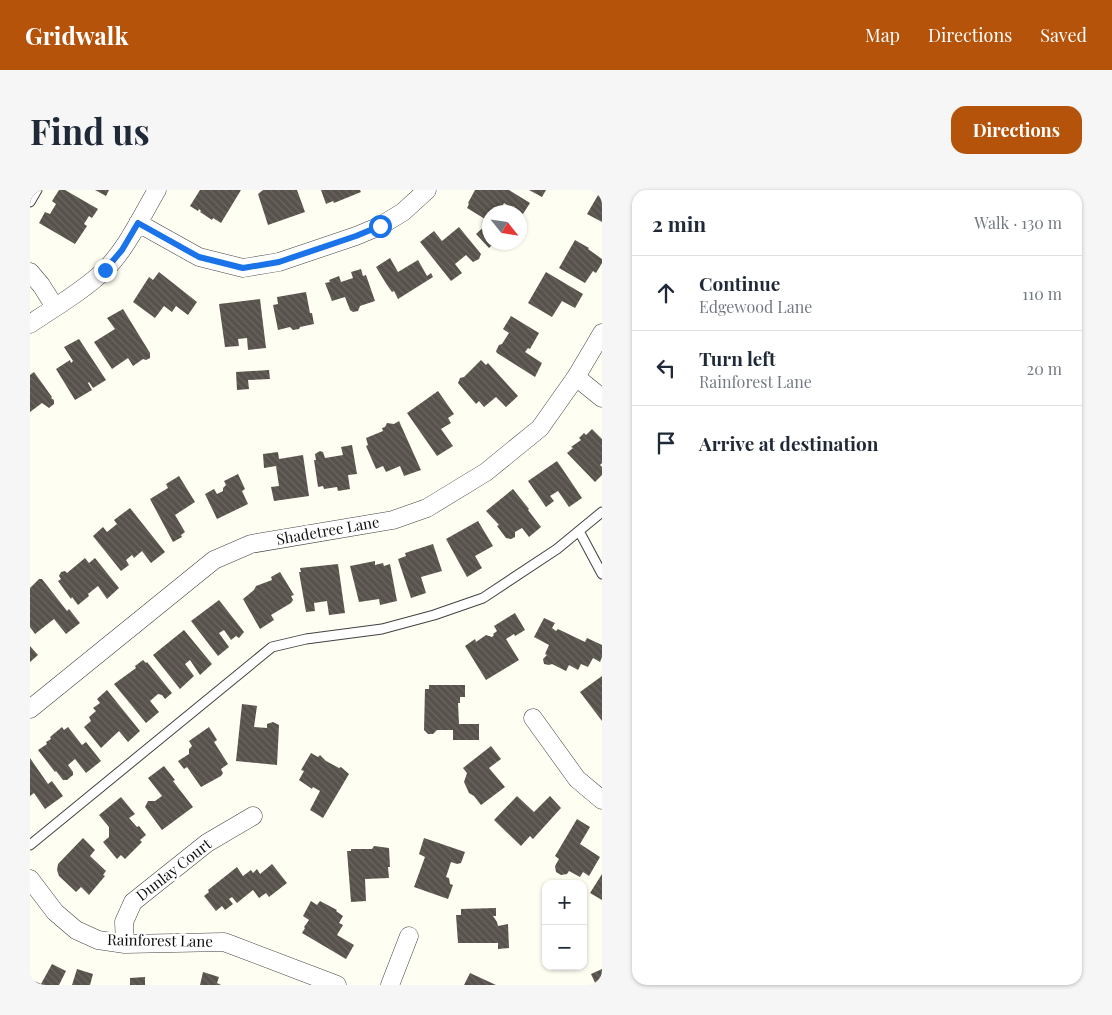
<!DOCTYPE html>
<meta charset="utf-8">
<style>
body{margin:0;font-family:"Playfair Display",serif;background:#f6f6f7;color:#1f2937}
.controls{position:absolute;right:15px;bottom:15px;display:grid;overflow:hidden;border-radius:10px;box-shadow:0 1px 4px #0004}
.controls button{width:45px;height:45px;display:grid;place-items:center;padding:0;border:0;border-bottom:1px solid #e0e1e3;background:#fff;color:#1f2937;font:25px sans-serif}
.compass{position:absolute;left:452px;top:15px;width:45px;height:45px;border-radius:50%;background:#fff;box-shadow:0 1px 4px #0004;rotate:120deg}
.stop{position:absolute;width:15px;height:15px;margin:-11px;border:4px solid #1a73e8;border-radius:50%;background:#fff}
.stop.end{background:#1a73e8;border-color:#fff;box-shadow:0 1px 5px #0008}
.list{margin:0;padding:0;list-style:none}
h2{display:flex;justify-content:space-between;align-items:center;height:65px;margin:0;padding:0 20px;font-size:21px}
h2 small{font-size:16px;font-weight:400;color:#747a83}
.list li{display:grid;grid-template-columns:32px 1fr auto;gap:15px;align-items:center;box-sizing:border-box;height:75px;padding:0 20px;border-top:1px solid #e0e1e3}
.list b{display:block;font-size:19px;white-space:nowrap}
.list p{margin:0;font-size:16px;white-space:nowrap;color:#747a83}
.list em{font-size:16px;font-style:normal;color:#747a83}
.icon{flex:none;width:28px;height:28px;fill:none;stroke:currentColor;stroke-width:2;stroke-linecap:round;stroke-linejoin:round}
.map{position:relative;flex:none;width:572px;height:795px;overflow:hidden;border-radius:15px}
header{display:flex;align-items:center;gap:30px;box-sizing:border-box;height:70px;padding:0 25px;background:#b45309;color:#fff}
header strong{font-size:24px}
nav{display:flex;gap:28px;margin-inline-start:auto;font-size:18px}
.intro{display:flex;align-items:center;justify-content:space-between;box-sizing:border-box;height:120px;padding:0 30px}
h1{margin:0;font-size:35px}
.button{padding:12px 22px;border-radius:15px;background:#b45309;color:#fff;font-size:18px;font-weight:700}
main{display:flex;gap:30px;padding:0 30px}
aside{flex:1;background:#fff;border-radius:15px;box-shadow:0 1px 4px #0004}
.map>svg:first-child{display:block}
.building{fill:url(#building-back-hatch)}
.lines{fill:none;stroke-linecap:round;stroke-linejoin:round}
.lane-casing{stroke:#424242;stroke-width:11}
.street-casing{stroke:#424242;stroke-width:19}
.lane{stroke:#fff;stroke-width:9}
.street{stroke:#fff;stroke-width:18}
.route{stroke:#1a73e8;stroke-width:6}
.labels{text-anchor:middle;stroke-width:5;stroke-linejoin:round;paint-order:stroke}
.street-label{font-size:15px;fill:#0f0f0f;stroke:#fff}
</style>
<header>
<strong>Gridwalk</strong>
<nav><a>Map</a><a>Directions</a><a>Saved</a></nav>
</header>
<div class="intro"><h1>Find us</h1><a class="button">Directions</a></div>
<main>
<div class="map">
<svg width="572" height="795" viewBox="0 0 572 795">
<defs>
<pattern id="building-back-hatch" width="6" height="6" patternUnits="userSpaceOnUse" patternTransform="scale(1.25)"><rect width="6" height="6" fill="#58524c"/><path d="M-1 5l2 2M0 0l6 6M5-1l2 2" fill="none" stroke="#6b6661"/></pattern>
</defs>
<rect width="100%" height="100%" fill="#fffef2"/>
<path class="building" d="M29 0H35L68 19 62 28 59 26 54 34 57 36 45 54 9 33 15 22 20 24 26 14 22 11Z
M65 0H79L76 6Z
M170 0H211L191 33 183 28 182 30 170 22 171 21 169 19 168 21 160 16Z
M233 0H267L275 22 238 35 228 4Z
M291 0H330L331 2 304 13 303 11 296 14Z
M445 0H479L500 13 493 24 474 13 469 22H460V30L456 28 455 29 437 18 439 14 438 13Z
M499 0H516L512 7Z
M571 0H572V32L557 24Z
M460 31V52H465L459 58 446 44Z
M429 37 451 64 449 69 443 72 436 65 425 74 432 83 421 91 390 52 404 41 412 51Z
M545 50 559 58 558 59 572 69V73L566 83 563 81 555 93 529 78Z
M360 68 368 82 388 70 397 86 401 83 403 87 368 109 364 101 362 102 357 95 346 77Z
M331 79 333 86 336 85 345 111 330 116 328 121 323 122 320 120 315 107 302 111 295 93 300 92 299 90 309 86 311 92 323 88 321 82Z
M129 82 167 112 158 125 146 116 142 122 134 116 125 128 103 112 119 87 123 90Z
M516 82 553 104 545 118 532 111 522 127 498 113Z
M276 102 280 123H282L284 134 270 137 269 139 263 140 260 137 248 140 243 115 248 114 247 107Z
M230 109 236 158 218 160 217 148 208 149 209 156 195 157 189 114Z
M93 119 120 163V168L116 170 113 169 103 176 98 168 82 179 64 152 85 139 77 128Z
M481 126 509 143 500 159 498 158 495 162 512 173 505 187 467 163 466 161 469 155 472 154 479 143 473 139Z
M49 149 76 190 63 198 59 192 58 193 62 200 45 210 26 179 40 170 41 173 43 171 34 157Z
M451 170 456 175 458 173 488 206 476 217 466 207 454 217 449 211 446 214 428 193 430 188 434 187Z
M239 180 240 189 218 190 219 199 207 200 206 182Z
M4 182 22 207 21 208 24 210V214L19 218 12 213 0 222V185Z
M408 201 424 224 418 228 421 233 411 239 423 256 407 266 377 223Z
M369 231 391 280 374 286 370 276 356 282 353 276 346 279 336 256 338 255 336 248 353 241 352 238 355 237 357 233 364 234Z
M562 239 572 249V273L570 275 572 277V285L565 292 537 263 543 258 541 257 551 250 549 248 554 243 556 245Z
M322 255 327 284 318 285 320 299 308 301 307 297 294 299 293 296 288 297 284 270H286L285 264 290 261 293 262 295 268 313 265 311 257Z
M248 262 249 269 273 265 279 306 244 311 241 297 249 296 246 276 234 278 233 264Z
M527 271 552 308 539 317 528 301 520 306 524 311 516 317 498 291Z
M208 284 215 299 212 301 218 314 187 329 175 304 184 299 187 304 193 301V298L196 295 194 291Z
M149 286 165 312 145 325 155 342 151 345 152 347 143 352 120 309 138 298 136 294Z
M483 299 499 319 498 320 511 337 499 347 492 338 485 342V347L481 349 476 348 467 336 469 335 456 321Z
M100 318 135 362 121 373 112 361 104 368 102 365 96 370 99 375 91 381 63 346 73 337 77 342 87 334 84 330Z
M448 331 463 356 445 366 452 378 437 387 416 349Z
M403 354 412 381 391 387 396 403 381 408 368 369 376 366 375 363Z
M55 368 59 373 65 368 89 398 77 409 68 396 58 404 59 406 48 415 42 407 41 409 28 391 31 389 29 386 31 382 35 381 37 383Z
M345 371V375L353 373 354 376 360 374 367 411 350 415 349 409 329 412 320 376Z
M308 374 315 423 299 425 297 411 284 413 285 421 276 422 269 382H271L270 378Z
M250 382 264 405 261 406 263 410 261 413 241 425 244 430 230 439 213 409 224 400 226 396 242 390 241 387Z
M9 389H12L37 421 39 419 50 433 36 444 24 429 5 444 0 437V398Z
M189 410 214 442 209 448 206 446 201 450 194 440 189 443 199 457 188 466 161 431Z
M485 423 495 440 485 446 484 444 476 449 489 470 456 490 435 456 445 449 446 452 456 445 462 447 464 445 463 444 467 441 464 436Z
M514 428 525 433 522 438 526 441 528 439 555 452 557 448 572 455V467L570 472 563 468 558 477 551 474 548 480 539 475 536 481 522 474 519 475 514 474 513 469 517 465 515 464 519 455 504 447Z
M154 440 182 474 170 485 160 470 155 474 164 486 150 499 123 465Z
M0 456 8 465 0 472Z
M113 470 116 473 117 472 142 503 135 509 132 505 128 504 120 511 129 522 116 533 84 494 106 478 105 476Z
M572 486V531L550 502Z
M399 495H435V507H430V513H428L429 534H449V550H423V540H407L403 544H398L394 540 395 499H399Z
M77 500 110 541 98 552 89 541 71 558 54 537 61 531 59 527 66 521 63 518 70 513 67 509Z
M212 514 227 516 224 537 237 538V534L243 532 249 535 247 575 206 571Z
M32 537 34 540 38 537 52 555 56 552 71 571 56 583 45 569 38 575 43 582V585L37 590H33L26 581 25 582 8 560 17 554 16 552 21 549 20 547Z
M179 537 187 550 184 552 198 574 191 579 193 583 191 586 171 597 157 577 154 579 148 571 159 564V559L162 556 159 551Z
M461 556 471 569 459 578 475 597 451 615 444 606 439 603 434 592 437 583 433 578Z
M281 563 288 567 290 565 296 571 309 578 311 577 319 584 293 628 280 620 290 601 283 597 282 599 269 590 274 581 271 580Z
M0 568 18 594 22 591 33 606 15 619 4 603 0 606Z
M134 576 145 590 143 591 163 617 132 640 115 617 118 611H125L132 606 118 588Z
M487 606 504 622 520 606 531 618 503 649 500 646 491 656 464 630Z
M91 607 105 624 99 628 107 637 109 636 116 645 110 650 112 652 95 669 91 665 87 669 73 652 79 647V637L69 625Z
M547 629 560 637 550 654 570 667 559 686 553 682 550 687 539 681 537 684 531 685 526 682 525 676 529 669 525 666Z
M53 648 65 660 60 666 76 681 73 685 75 686 59 705 51 697 46 702 29 686 27 680 28 674Z
M394 648 435 662 431 673 427 674 421 672 416 687 419 688 420 694 423 695 418 709 384 697 395 667 389 664Z
M344 656 359 658 360 677H358L359 688 335 689 336 711 321 712 317 661H321V659H342Z
M242 674 257 693 239 707 236 703 229 708 223 700 207 713 202 707 199 709 203 714 195 720 192 716 186 721 174 706 179 702 178 700 207 677 213 686 221 680 223 683 227 679 230 684Z
M572 684V710L560 703Z
M281 711 287 715 290 711 307 720 306 721 313 726 309 733 313 735 307 745 324 755 316 769 272 743 275 738 274 737 279 730 273 726Z
M466 718V726H463L467 732 468 736 478 734 479 758 468 759V753H428L426 725H431V719Z
M22 774 36 781 29 795H0V789L11 794Z
M47 779 63 784 60 795H42Z
M572 779V795H566L561 784Z
M173 782 189 787 187 793 191 795H170Z
M440 783 466 795H434Z
M115 787V795H100V788Z"/>
<g class="lines">
<g class="lane-casing">
<path id="lane" d="M0 12 7 0
M549 341 572 384
M0 655 242 457 276 449 352 439 404 425 453 408 527 359 572 322"/>
</g>
<g class="street-casing">
<path id="street" d="M108 33 169 67 213 78 249 72 326 46 350 36 373 22 397 0
M0 82 11 95 25 117
M0 134C25 117 53 101 75 80 97 58 111 27 127 0
M546 187 572 208
M0 519 184 370 221 354 363 330 397 318 456 282 510 238 546 187 572 143
M503 528 547 589 572 610
M0 689 25 722 46 740 68 750 95 754 194 752 307 795
M95 754 94 732 103 712 177 653 223 626
M360 795 379 746"/>
</g>
<use href="#lane" class="lane"/>
<use href="#street" class="street"/>
</g>
<g class="lines">
<path class="route" d="M75 80 92 60 108 33 169 67 213 78 249 72 326 46 350 36"/>
</g>
<g class="labels">
<g class="street-label">
<text transform="translate(298 341) rotate(-10)" y="5">Shadetree Lane</text>
<text transform="translate(144 680) rotate(-38)" y="5">Dunlay Court</text>
<text transform="translate(130 751) rotate(1)" y="5">Rainforest Lane</text>
</g>
</g>
</svg>
<div class="controls">
<button>+</button>
<button>−</button>
</div>
<svg class="compass" viewBox="-18 -18 36 36"><path d="M0-13l5 13h-10z" fill="#e53935"/><path d="M0 13l5-13h-10z" fill="#747a83"/></svg>
<div class="stop" style="left:350px;top:36px"></div>
<div class="stop end" style="left:75px;top:80px"></div>
</div>
<aside>
<h2>2 min<small>Walk · 130 m</small></h2>
<ul class="list">
<li><svg class="icon" aria-label="ahead" viewBox="0 0 24 24"><path d="M12 20V5M6 11l6-6 6 6"/></svg><div><b>Continue</b><p>Edgewood Lane</p></div><em>110 m</em></li>
<li><svg class="icon" aria-label="left" viewBox="0 0 24 24"><path d="M17 20v-9H6M10 6l-5 5 5 5"/></svg><div><b>Turn left</b><p>Rainforest Lane</p></div><em>20 m</em></li>
<li><svg class="icon" aria-label="arrive" viewBox="0 0 24 24"><path d="M6 21V4h12l-3 4 3 4H6"/></svg><div><b>Arrive at destination</b></div></li>
</ul>
</aside>
</main>
